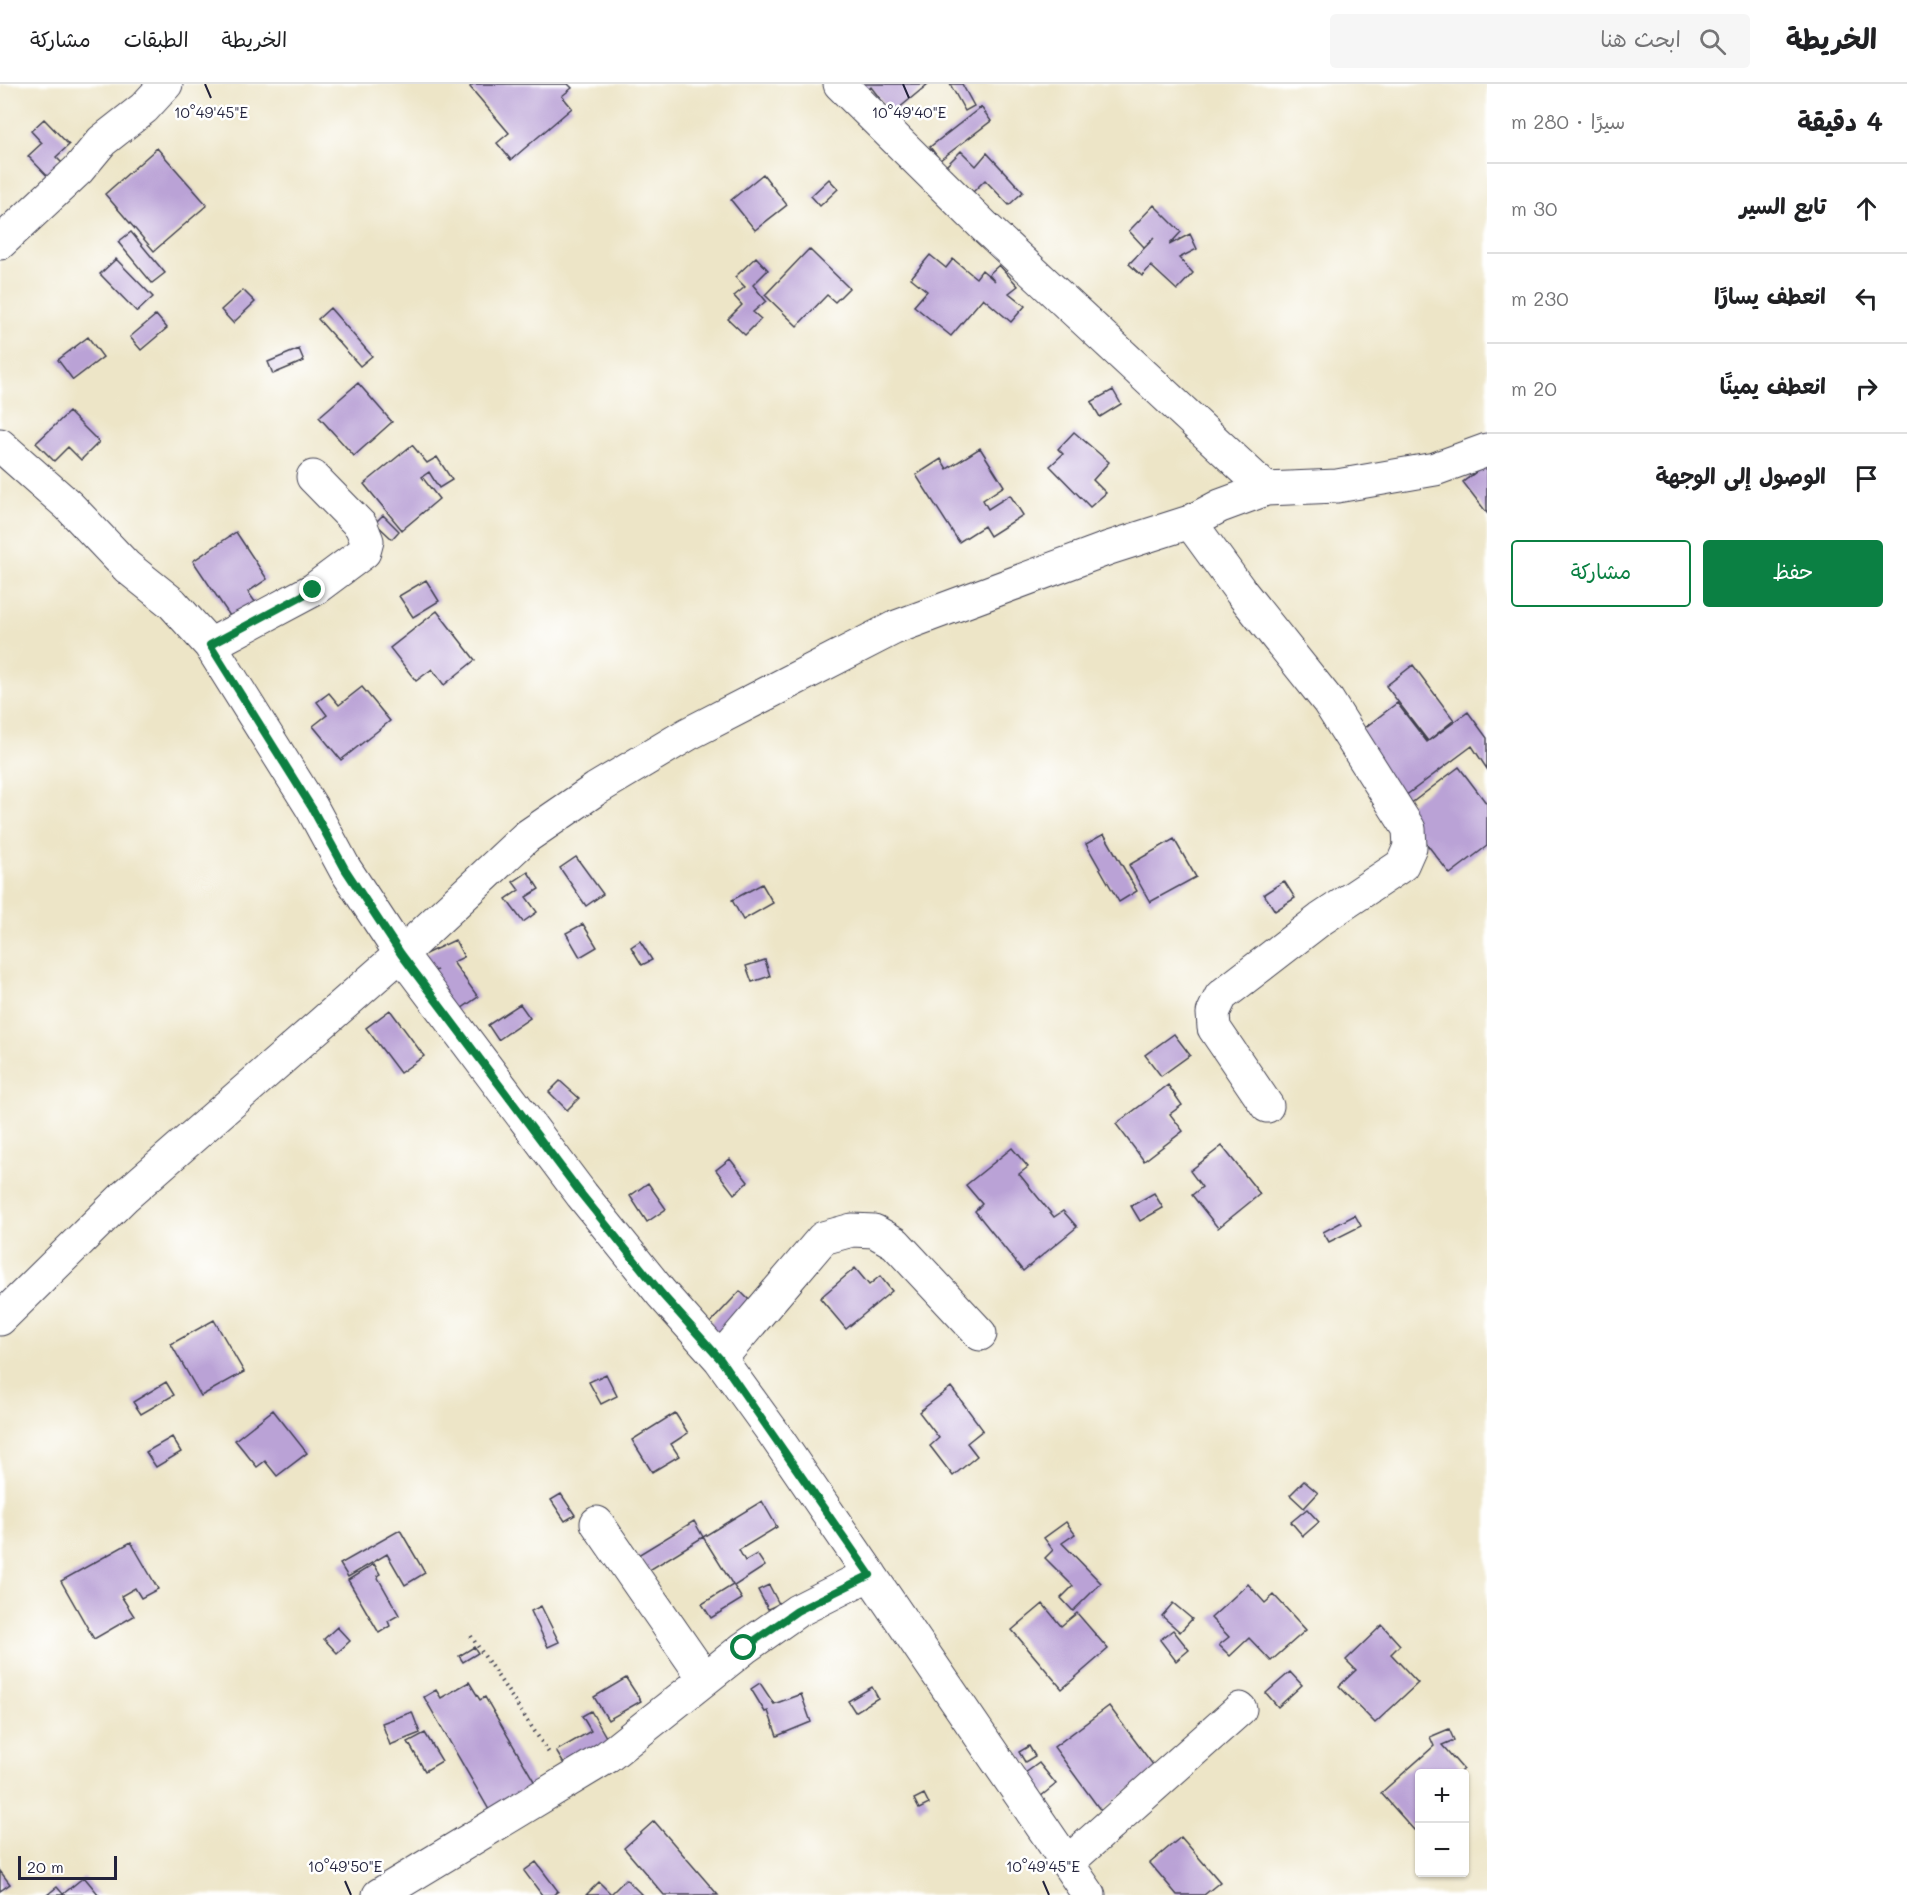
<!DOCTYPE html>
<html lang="ar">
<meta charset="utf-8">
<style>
body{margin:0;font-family:Mali,"Playpen Sans Arabic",sans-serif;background:#f6f6f6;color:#202124;direction:rtl}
.controls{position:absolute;right:18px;bottom:18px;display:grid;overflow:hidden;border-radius:6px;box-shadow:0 2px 4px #0004}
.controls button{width:54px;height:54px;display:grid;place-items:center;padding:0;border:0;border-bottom:2px solid #e0e0e0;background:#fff;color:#202124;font:30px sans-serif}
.scale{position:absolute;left:18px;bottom:15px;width:99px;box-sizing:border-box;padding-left:6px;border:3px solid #22223b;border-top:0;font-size:16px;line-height:21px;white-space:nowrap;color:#22223b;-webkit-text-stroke:4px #fff;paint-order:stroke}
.stop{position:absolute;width:18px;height:18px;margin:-14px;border:4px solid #0b8043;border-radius:50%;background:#fff}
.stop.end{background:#0b8043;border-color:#fff;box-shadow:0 2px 6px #0008}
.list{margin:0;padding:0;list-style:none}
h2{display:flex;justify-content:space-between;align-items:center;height:78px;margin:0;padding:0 24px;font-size:26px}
h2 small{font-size:20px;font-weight:400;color:#757577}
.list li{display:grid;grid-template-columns:39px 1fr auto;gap:18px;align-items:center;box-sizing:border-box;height:90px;padding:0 24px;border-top:2px solid #e0e0e0}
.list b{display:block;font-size:22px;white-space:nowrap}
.list em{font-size:20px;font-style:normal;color:#757577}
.actions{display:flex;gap:12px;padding:18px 24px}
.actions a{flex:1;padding:14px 0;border:2px solid #0b8043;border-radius:6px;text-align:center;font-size:21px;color:#0b8043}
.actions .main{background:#0b8043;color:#fff}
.icon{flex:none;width:33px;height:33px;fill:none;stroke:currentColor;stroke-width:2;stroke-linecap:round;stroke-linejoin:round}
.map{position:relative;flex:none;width:1487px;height:1811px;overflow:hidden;direction:ltr}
header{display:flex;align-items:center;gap:36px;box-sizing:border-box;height:84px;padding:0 30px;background:#fff;border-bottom:2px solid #e0e0e0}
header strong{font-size:28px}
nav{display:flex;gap:33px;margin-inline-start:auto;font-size:21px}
.search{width:420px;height:54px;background:#f6f6f6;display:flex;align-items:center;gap:15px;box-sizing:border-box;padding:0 21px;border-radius:6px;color:#757577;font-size:22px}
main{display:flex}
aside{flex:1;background:#fff}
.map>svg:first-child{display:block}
.building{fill:#baa2d6}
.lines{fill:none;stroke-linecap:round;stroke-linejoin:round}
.minor-casing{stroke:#403f50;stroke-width:35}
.path{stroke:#403f50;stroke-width:4;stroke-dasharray:1.5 4.5;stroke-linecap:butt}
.minor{stroke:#fff;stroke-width:33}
.route{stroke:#0b8043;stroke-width:8}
.ticks{fill:none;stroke:#22223b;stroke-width:2}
.ticks-label{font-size:15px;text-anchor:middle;fill:#22223b;stroke:#fff;stroke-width:5;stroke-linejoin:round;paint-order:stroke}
</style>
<header>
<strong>الخريطة</strong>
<div class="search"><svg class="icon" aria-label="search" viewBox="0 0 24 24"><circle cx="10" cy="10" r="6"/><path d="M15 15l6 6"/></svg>ابحث هنا</div>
<nav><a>الخريطة</a><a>الطبقات</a><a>مشاركة</a></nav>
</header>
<main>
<aside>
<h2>4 دقيقة<small>سيرًا · 280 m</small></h2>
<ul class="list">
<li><svg class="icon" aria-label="ahead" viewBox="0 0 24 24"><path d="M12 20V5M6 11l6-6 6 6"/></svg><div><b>تابع السير</b></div><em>30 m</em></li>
<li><svg class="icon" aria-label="left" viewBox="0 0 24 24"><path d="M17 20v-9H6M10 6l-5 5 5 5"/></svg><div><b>انعطف يسارًا</b></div><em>230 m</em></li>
<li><svg class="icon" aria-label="right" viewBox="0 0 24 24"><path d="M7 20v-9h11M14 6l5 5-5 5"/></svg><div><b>انعطف يمينًا</b></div><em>20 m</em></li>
<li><svg class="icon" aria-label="arrive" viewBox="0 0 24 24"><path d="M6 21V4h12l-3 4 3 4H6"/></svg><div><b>الوصول إلى الوجهة</b></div></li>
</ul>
<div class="actions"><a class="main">حفظ</a><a>مشاركة</a></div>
</aside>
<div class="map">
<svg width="1487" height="1811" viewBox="0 0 1487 1811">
<rect width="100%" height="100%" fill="#fff"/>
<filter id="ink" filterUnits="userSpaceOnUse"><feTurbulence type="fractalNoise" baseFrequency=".0167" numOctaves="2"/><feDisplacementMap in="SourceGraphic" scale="12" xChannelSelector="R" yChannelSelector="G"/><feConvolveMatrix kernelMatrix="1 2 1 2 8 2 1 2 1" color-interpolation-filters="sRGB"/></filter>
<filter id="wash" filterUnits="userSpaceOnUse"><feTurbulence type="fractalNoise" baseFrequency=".008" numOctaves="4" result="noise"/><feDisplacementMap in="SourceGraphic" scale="24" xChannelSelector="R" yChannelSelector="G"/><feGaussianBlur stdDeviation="1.35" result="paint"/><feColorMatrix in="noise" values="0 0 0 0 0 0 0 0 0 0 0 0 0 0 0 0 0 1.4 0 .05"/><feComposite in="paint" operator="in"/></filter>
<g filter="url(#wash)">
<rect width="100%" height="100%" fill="#ede5c7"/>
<g id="blocks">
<path class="building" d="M473 0H568L572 4 562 12 572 24 511 76 497 59 509 49 470 3Z
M855 0H928L892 30 871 3 863 10Z
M950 0H962L974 22 965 27Z
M981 23 991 37 940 76 930 63Z
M44 35 69 61 56 73 68 85 54 99 28 72 42 59 31 47Z
M157 64 207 121 154 167 105 110Z
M961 67 976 82 987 69 1023 108 1009 121 985 96 973 108 946 82Z
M763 90 787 121 755 146 731 116Z
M829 95 838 105 820 122 811 112Z
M1154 121 1181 148 1169 161 1190 150 1197 165 1179 174 1193 189 1177 206 1151 182 1142 192 1129 180 1154 154 1144 163 1129 147Z
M131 148 165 189 152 199 118 158Z
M809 165 849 204 835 218 827 211 797 242 765 211Z
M930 171 946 184 953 175 976 194 982 186 995 197 989 190 999 181 1018 202 1009 209 1025 222 1011 238 983 214 951 252 914 222 927 207 911 194Z
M756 173 768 186 753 201 766 217 753 228 761 235 745 251 728 235 742 221 734 212 745 203 735 193Z
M116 175 153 213 137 228 100 190Z
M243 206 255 218 233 239 221 226Z
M330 224 372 272 360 282 318 235Z
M156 231 167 244 141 266 130 253Z
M88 253 103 273 73 296 58 276Z
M299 265 304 277 273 290 268 278Z
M358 299 392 338 354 372 319 333Z
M1113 306 1121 320 1100 333 1091 318Z
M69 328 99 358 81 376 68 363 54 377 36 359Z
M1074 348 1109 378 1093 396 1106 409 1090 423 1050 382 1063 370 1058 365Z
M412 361 427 379 437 373 452 396 439 404 429 388 422 393 439 415 402 446 364 400Z
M980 364 1004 402 983 416 988 425 1010 411 1023 431 990 452 984 442 959 458 916 391 941 375 947 385Z
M1484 382 1487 386V429L1463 398Z
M383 431 399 447 392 455 375 439Z
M236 448 267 495 248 508 258 522 234 538 193 477Z
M426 496 439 517 413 533 399 512Z
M437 527 475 576 444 601 432 585 416 597 390 564Z
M1413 581 1454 636 1428 657 1386 602Z
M362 603 390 637 341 676 313 642 327 631 317 618 329 609 339 621Z
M1397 619 1427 658 1468 628 1487 654V685L1472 662 1401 715 1354 652Z
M1459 683 1487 720V762L1450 790 1401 727Z
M1104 750 1137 807 1119 818 1086 760Z
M1174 755 1196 793 1150 818 1129 781Z
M576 773 603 810 586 822 560 784Z
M528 788 539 805 526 813 537 828 523 838 506 815 519 806 513 798Z
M1284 797 1295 814 1275 827 1264 810Z
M762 800 773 819 743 836 732 816Z
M583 840 597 863 580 873 566 849Z
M455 856 464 873 453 878 478 913 449 933 423 896 437 886 429 889 421 872Z
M640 857 652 876 642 881 631 863Z
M765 876 770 892 752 898 746 882Z
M520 920 530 934 498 956 488 941Z
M390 926 424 972 400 989 366 944Z
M1174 950 1190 971 1161 992 1145 971Z
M560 997 579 1014 567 1026 549 1008Z
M1168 1001 1182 1021 1170 1030 1183 1047 1144 1077 1116 1040Z
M1222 1062 1260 1110 1218 1144 1192 1111 1202 1103 1190 1087Z
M1012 1064 1028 1083 1019 1090 1054 1133 1063 1127 1077 1143 1023 1187 975 1127 982 1120 966 1101Z
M730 1075 748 1098 734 1110 716 1086Z
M648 1099 666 1125 647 1138 630 1112Z
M1154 1109 1163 1124 1140 1137 1131 1122Z
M1355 1131 1361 1142 1329 1158 1323 1148Z
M855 1184 869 1201 880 1192 892 1207 846 1245 820 1214Z
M740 1207 760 1227 719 1270 699 1251Z
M214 1236 244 1288 201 1312 171 1260Z
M606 1290 617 1312 601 1320 589 1298Z
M166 1298 174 1311 141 1330 133 1318Z
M951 1303 983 1346 967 1359 977 1372 953 1392 930 1362 939 1354 919 1328Z
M273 1326 307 1369 277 1392 265 1377 257 1383 235 1356Z
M675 1329 688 1349 671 1360 679 1372 652 1388 632 1356Z
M172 1353 181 1368 156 1383 146 1368Z
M1304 1397 1318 1409 1304 1424 1290 1411Z
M561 1410 575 1431 565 1437 551 1416Z
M762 1417 777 1443 739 1466 745 1477 757 1470 765 1482 734 1502 742 1515 711 1534 702 1520 733 1501 703 1453Z
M1307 1425 1319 1438 1303 1452 1291 1438Z
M694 1437 703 1453 648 1487 638 1471Z
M1066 1438 1075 1450 1062 1459 1101 1499 1073 1527 1061 1514 1073 1502 1045 1474 1053 1466 1044 1454Z
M400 1446 425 1489 405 1501 387 1470 348 1493 340 1480Z
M131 1458 158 1505 141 1514 135 1504 121 1512 134 1532 94 1555 61 1497Z
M374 1480 380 1490 377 1492 399 1531 388 1537 390 1542 379 1549 348 1496Z
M1248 1500 1265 1519 1274 1511 1306 1546 1271 1577 1249 1554 1230 1572 1219 1561 1229 1553 1211 1534Z
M769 1501 779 1520 768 1525 758 1506Z
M1173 1519 1192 1535 1180 1548 1162 1532Z
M1043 1520 1061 1542 1077 1529 1108 1565 1062 1605 1012 1546Z
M541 1522 559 1558 548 1563 531 1527Z
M1382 1541 1400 1561 1391 1570 1418 1599 1375 1639 1339 1602 1356 1586 1346 1576Z
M337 1543 350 1557 337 1569 324 1555Z
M1173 1546 1189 1566 1176 1577 1160 1556Z
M474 1563 478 1569 463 1578 459 1572Z
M1290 1588 1302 1601 1278 1623 1266 1609Z
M626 1594 641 1617 608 1636 594 1613Z
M469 1598 480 1616 485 1613 538 1704 492 1731 424 1613 436 1606 441 1614Z
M760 1599 774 1620 801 1610 811 1638 777 1652 768 1627 765 1628 751 1605Z
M872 1603 878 1614 855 1628 848 1617Z
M1109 1622 1157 1686 1101 1727 1054 1663Z
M591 1627 610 1660 567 1685 556 1667 591 1647 582 1632Z
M412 1628 420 1649 390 1661 382 1639Z
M1449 1645 1454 1656 1442 1661 1463 1685 1458 1690H1420V1742L1414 1746 1381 1709 1434 1662 1430 1653Z
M425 1649 442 1677 425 1687 408 1658Z
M1029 1662 1035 1672 1025 1678 1019 1668Z
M1039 1679 1056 1700 1035 1717 1017 1695Z
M924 1710 929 1720 919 1725 914 1715Z
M654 1737 718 1811H664L624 1764Z
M1181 1753 1220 1798 1204 1811H1177L1150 1779Z
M536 1778 558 1807 553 1811H542L524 1787Z
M0 1787 10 1800 0 1807Z
M84 1793 99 1811H47L57 1803 63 1810Z
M626 1795 642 1811H586L599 1798 611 1810Z"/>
</g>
</g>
<g filter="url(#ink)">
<use href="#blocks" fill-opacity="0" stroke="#403f50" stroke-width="1.5"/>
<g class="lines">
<g class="minor-casing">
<path id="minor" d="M840 0 986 144 1266 405
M0 159 78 86 102 57 144 24 166 0
M0 361 69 422 127 483 172 519 210 561 312 724 345 785 401 870 582 1111 661 1209 720 1275 772 1347 1089 1811
M1190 438 1241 508 1328 617 1409 745 1410 763 1402 781 1321 835 1221 912 1213 929 1214 944 1267 1022
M210 561 313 506 364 468 367 457 361 442 313 393
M0 1235 125 1112 401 870 526 753 596 705 688 650 894 544 1109 464 1190 438 1220 422 1266 405 1337 402 1435 385 1487 366
M720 1275 823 1154 852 1146 874 1147 895 1159 980 1250
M597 1439 705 1595
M1067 1779 1240 1625
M379 1811 607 1673 744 1564 797 1527 870 1490"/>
</g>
<path class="path" d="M471 1552 549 1669"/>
<use href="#minor" class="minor"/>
</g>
</g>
<g class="lines" filter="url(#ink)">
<path class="route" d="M313 506 210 561 312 724 345 785 401 870 582 1111 661 1209 720 1275 870 1491 797 1527 744 1564"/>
</g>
<path class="ticks" d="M205 0 211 14M903 0 909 14M345 1797 351 1811M1043 1797 1049 1811"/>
<g class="ticks-label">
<text x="211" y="34">10°49'45"E</text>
<text x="909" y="34">10°49'40"E</text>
<text x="345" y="1788">10°49'50"E</text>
<text x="1043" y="1788">10°49'45"E</text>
</g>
</svg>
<div class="controls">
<button>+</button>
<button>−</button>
</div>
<div class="scale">20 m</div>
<div class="stop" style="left:744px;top:1564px"></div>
<div class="stop end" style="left:313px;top:506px"></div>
</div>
</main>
